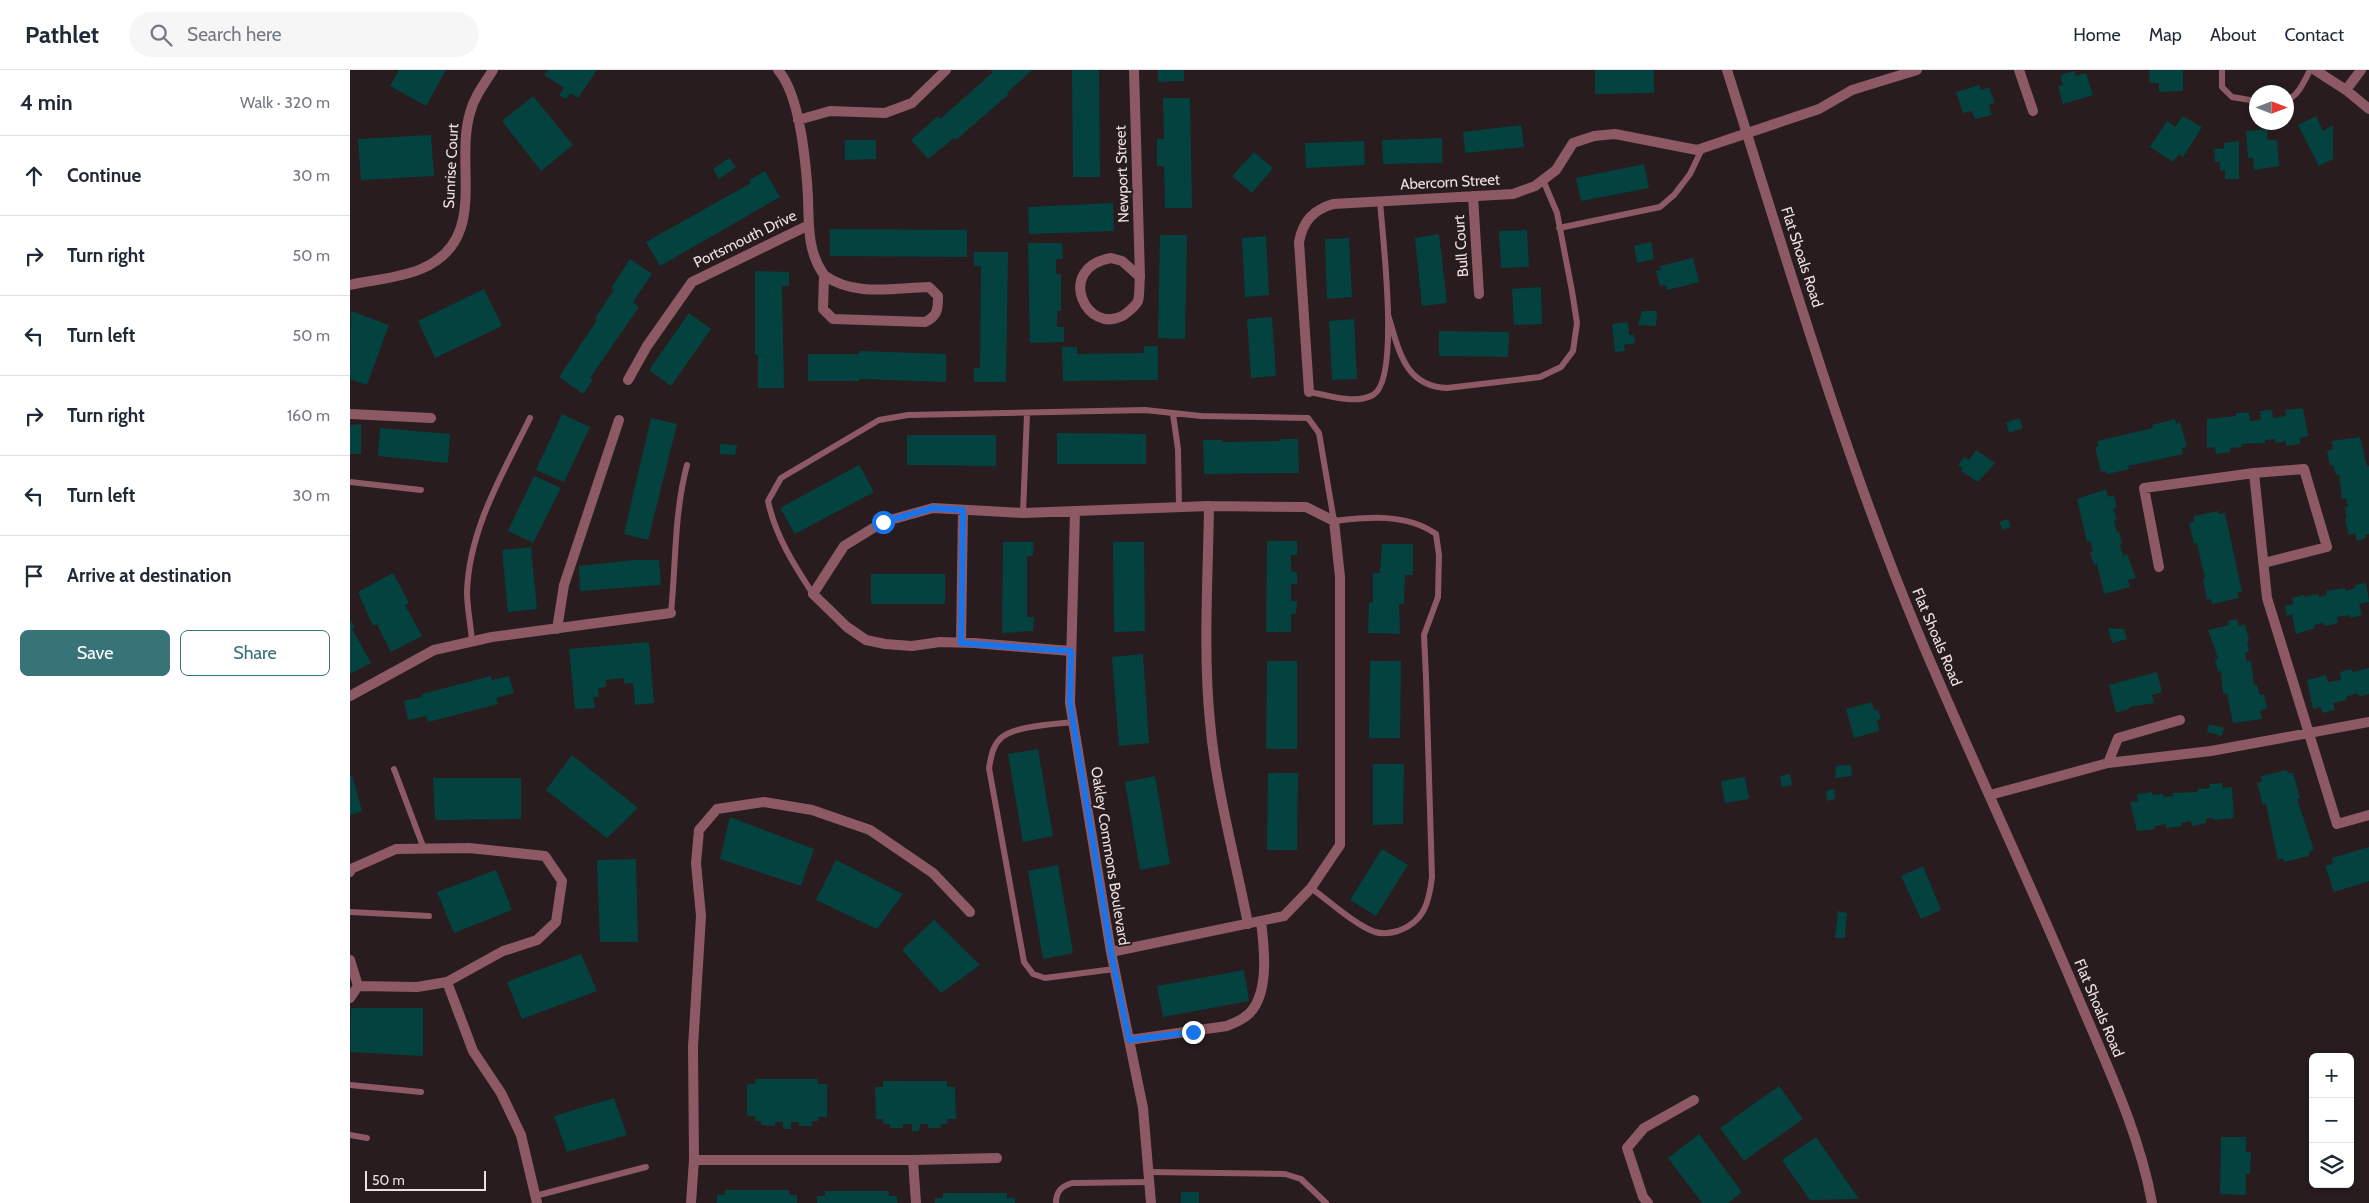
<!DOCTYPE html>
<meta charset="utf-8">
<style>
body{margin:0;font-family:Cabin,sans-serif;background:#f6f6f7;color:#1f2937}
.controls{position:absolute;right:15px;bottom:15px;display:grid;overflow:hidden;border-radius:8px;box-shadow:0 2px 8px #0003}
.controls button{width:45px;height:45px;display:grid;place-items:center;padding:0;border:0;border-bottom:1px solid #e0e1e3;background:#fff;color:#1f2937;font:25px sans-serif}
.compass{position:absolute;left:1899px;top:15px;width:45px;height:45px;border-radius:50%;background:#fff;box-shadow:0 2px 8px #0003;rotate:90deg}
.scale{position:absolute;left:15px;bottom:12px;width:121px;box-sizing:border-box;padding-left:5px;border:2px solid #eae1e2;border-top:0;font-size:14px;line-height:18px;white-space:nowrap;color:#eae1e2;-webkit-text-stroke:4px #281c1e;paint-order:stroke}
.stop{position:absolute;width:15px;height:15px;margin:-11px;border:4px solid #1a73e8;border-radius:50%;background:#fff}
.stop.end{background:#1a73e8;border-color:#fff;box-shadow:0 1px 5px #0008}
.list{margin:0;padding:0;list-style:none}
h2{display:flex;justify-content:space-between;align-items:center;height:65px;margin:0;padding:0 20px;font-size:21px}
h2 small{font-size:16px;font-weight:400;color:#747a83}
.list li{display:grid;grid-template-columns:32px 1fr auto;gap:15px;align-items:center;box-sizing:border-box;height:80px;padding:0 20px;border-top:1px solid #e0e1e3}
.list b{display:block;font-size:19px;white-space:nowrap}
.list em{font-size:16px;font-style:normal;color:#747a83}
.actions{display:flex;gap:10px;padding:15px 20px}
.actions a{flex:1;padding:11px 0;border:1px solid #377377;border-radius:8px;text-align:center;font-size:18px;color:#377377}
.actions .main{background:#377377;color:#fff}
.icon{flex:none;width:28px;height:28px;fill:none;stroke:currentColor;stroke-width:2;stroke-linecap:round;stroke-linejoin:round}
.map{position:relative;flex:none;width:2019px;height:1133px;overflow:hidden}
header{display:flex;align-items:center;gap:30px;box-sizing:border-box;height:70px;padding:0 25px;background:#fff;border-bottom:1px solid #e0e1e3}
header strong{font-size:24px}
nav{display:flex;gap:28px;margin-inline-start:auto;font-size:18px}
.search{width:350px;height:45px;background:#f6f6f7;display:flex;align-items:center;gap:12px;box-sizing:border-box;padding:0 18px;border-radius:28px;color:#747a83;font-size:19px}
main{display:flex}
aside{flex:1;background:#fff}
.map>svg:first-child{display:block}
.building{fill:#04423f}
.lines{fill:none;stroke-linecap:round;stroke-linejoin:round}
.service{stroke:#8d5965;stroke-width:6}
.minor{stroke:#8d5965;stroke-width:10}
.tertiary{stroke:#8d5965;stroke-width:10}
.route{stroke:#1a73e8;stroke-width:6}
.labels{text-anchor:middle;stroke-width:4;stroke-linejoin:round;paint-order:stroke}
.street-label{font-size:15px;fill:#eae1e2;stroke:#281c1e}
</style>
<header>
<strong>Pathlet</strong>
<div class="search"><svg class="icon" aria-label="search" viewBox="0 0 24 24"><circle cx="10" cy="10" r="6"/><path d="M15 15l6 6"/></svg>Search here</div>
<nav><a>Home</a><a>Map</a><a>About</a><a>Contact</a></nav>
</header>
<main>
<aside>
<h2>4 min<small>Walk · 320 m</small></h2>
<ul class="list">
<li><svg class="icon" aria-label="ahead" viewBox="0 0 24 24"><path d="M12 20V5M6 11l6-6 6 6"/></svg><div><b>Continue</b></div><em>30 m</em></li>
<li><svg class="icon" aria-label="right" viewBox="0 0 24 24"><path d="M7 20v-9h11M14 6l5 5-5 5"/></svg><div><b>Turn right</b></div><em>50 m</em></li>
<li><svg class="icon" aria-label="left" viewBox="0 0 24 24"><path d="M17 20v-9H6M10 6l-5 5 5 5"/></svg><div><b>Turn left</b></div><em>50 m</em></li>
<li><svg class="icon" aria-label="right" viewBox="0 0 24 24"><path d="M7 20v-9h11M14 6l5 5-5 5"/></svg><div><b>Turn right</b></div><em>160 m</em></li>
<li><svg class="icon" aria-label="left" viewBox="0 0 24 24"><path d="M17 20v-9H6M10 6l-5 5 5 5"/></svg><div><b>Turn left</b></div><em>30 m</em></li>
<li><svg class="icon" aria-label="arrive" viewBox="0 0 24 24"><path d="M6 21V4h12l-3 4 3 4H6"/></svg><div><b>Arrive at destination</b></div></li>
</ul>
<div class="actions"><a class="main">Save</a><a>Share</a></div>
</aside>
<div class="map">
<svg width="2019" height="1133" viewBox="0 0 2019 1133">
<rect width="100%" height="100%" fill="#281c1e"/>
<path class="building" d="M49 0H96L76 36 40 16Z
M198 0H247L228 28 220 23 216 29 209 25 214 18 194 5Z
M641 0H682L657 23 659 24 606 70 604 68 578 89 561 70 588 46 590 49 642 3Z
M722 0H749L750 107H723Z
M808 0H834V11L808 12Z
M1245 0H1304V23L1245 24Z
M1799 0H1833V21L1809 22V13H1800Z
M1724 1 1726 6 1736 3 1743 25 1713 34 1708 16 1713 15 1710 5Z
M1629 15 1631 20 1639 17 1645 33 1639 35 1642 45 1625 49 1622 41 1613 43 1606 22Z
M183 26 223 75 191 101 152 51Z
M813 28H840L842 138H815L814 96H807V69H814Z
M1833 46 1852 57 1833 87 1829 84 1823 92 1800 77 1817 51 1825 57Z
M1966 46 1973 61 1983 55V89L1969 96 1948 55Z
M1171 55 1174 77 1115 83 1113 62Z
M1917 59V70H1927L1929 96 1904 100 1903 88H1898L1896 61Z
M81 65 84 106 11 110 8 69Z
M1092 68V93L1033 94 1032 70Z
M495 70H526V89L495 90Z
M1014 71 1015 95 956 98 955 73Z
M1889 71V109H1875V100L1870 101V92H1865L1864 79 1874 78V73Z
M904 82 923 98 902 123 882 106Z
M379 88 386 97 369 109 363 99Z
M1294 94 1299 118 1231 131 1226 108Z
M415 101 430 127 310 196 296 172 401 113 399 110Z
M763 133 764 161 679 164 678 137Z
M480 159 617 160V187L480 186Z
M1177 160 1179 197 1151 198 1149 161Z
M1089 164 1097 233 1072 236 1065 168Z
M810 165H837L835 269 808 268Z
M916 166 919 225 895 227 892 168Z
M999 168 1002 227 977 229 975 169Z
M1301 172 1304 189 1287 193 1284 176Z
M678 173H712L713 189H706V204H711V241H707V257H714V272L680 273Z
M624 182H658L656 312H624V298H630L631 196H624Z
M1343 188 1349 212 1317 220 1315 215 1310 216 1306 201 1311 200 1310 196Z
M280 189 302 204 283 232 289 237 240 308 243 310 233 324 209 307 247 250 245 248 264 220 261 218Z
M405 201 439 202V216H432L434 318H408V285H405Z
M1191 217 1192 254 1164 255 1162 219Z
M134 219 152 256 85 288 68 251Z
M1 241 39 255 17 315 0 309Z
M1292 241H1307L1306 256 1288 255Z
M339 243 361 259 321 316 299 300Z
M922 247 926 306 901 308 897 249Z
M1004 249 1007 309 982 310 979 251Z
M1278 252 1279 265H1284L1285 273 1274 275 1275 281 1265 282 1262 254Z
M1089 261 1159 262 1158 287 1089 286Z
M794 276H808V310L713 311 712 277H727V284L794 283Z
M509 281 596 284V312L509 309V311H458V284H509Z
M1953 338 1958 366 1950 368V374L1936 376V371L1925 373V369L1915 370 1916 373 1891 374 1892 377 1880 378V382L1866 384 1865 377 1857 378V349L1886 346V343L1899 342 1900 351 1911 350 1910 341 1922 340 1923 348 1936 346 1935 340Z
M212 344 240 357 214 412 186 400Z
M301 348 327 354 298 470 274 464Z
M1669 348 1673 358 1659 363 1656 353Z
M1825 349 1826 354 1830 352 1837 377 1832 378 1833 384 1778 396 1779 399 1758 404 1755 401 1751 402 1745 377 1749 376 1747 371 1803 358 1802 355Z
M11 354V384H0V355Z
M30 358 100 364 98 393 28 386Z
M707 363 796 364V394H707Z
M557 365H646V396L557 395Z
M2010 367 2017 397 2019 396V464L2015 465 2016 468 2007 471 2005 463 1999 465 1995 449 1997 448 1995 437H1998L1996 428 1992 429 1989 404 1986 405 1983 395H1980L1977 381 1983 379 1982 371Z
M931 369H948L949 403 854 404 853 370H872L873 372 931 371Z
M370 374 387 375 385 385 370 384Z
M1626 380 1645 393 1628 412 1611 401 1613 398 1608 395 1614 387 1619 390Z
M509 395 524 422 445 464 430 438Z
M184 406 211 418 183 473 158 461Z
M1756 419 1758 427 1764 425 1767 438H1763L1767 450 1764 451 1767 462 1769 461 1772 474 1770 475 1773 486 1777 484 1786 508 1778 510 1780 517 1754 524 1747 494 1744 495 1740 482 1743 481 1740 471 1737 472 1727 429Z
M1868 441 1869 444 1875 443 1892 522H1887L1889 528 1862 534 1861 529 1857 530 1853 509H1855L1847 473 1844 474 1839 453 1844 452V446Z
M1658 449 1661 457 1653 460 1649 452Z
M917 471H947V485H941V502H947V514H941V531H947L946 544H941V562H916Z
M653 472H684L683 486H677V547H684L683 561 652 563Z
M763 472H794L795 561 764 562Z
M1032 474H1063V505H1055L1054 534H1049L1050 564 1018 563 1019 533 1023 532V503H1030Z
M181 477 187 539 158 542 152 480Z
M284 490H309L311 515 230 521 229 496Z
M43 503 59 533 55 535 72 566 41 582 27 554 23 556 8 522Z
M521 504H595V534H521Z
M2016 513 2019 532 2009 534 2012 545 2000 548 1999 545 1987 547 1988 553 1976 556 1973 553 1964 555 1965 558 1946 564 1942 544 1937 546 1935 536 1943 534 1942 528 1954 525 1955 527 1968 524 1969 527 1977 525 1976 521 1995 518 1996 521 2005 518V515Z
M0 549 5 558 2 559 21 593 0 604Z
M1887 549 1889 556 1895 555 1899 570 1897 572 1899 582 1895 583 1897 592 1901 591 1904 615H1907L1910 625 1914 624 1917 638 1910 641 1912 649 1883 653 1877 623 1873 624 1871 601 1868 602 1865 590 1868 588 1858 560 1879 555 1878 551Z
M1758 558 1774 559 1777 569 1762 573Z
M299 572 304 633 285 635 283 613 274 614V608L256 610V617L248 618 249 627H243L245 638 225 639 219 579Z
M793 584 799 673 769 676 762 587Z
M917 591H947V679H916Z
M1020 591H1051L1050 668H1019Z
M2019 598V624L2009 627 2007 623 1996 627 1997 630 1983 633 1985 640 1972 643 1971 637 1963 639 1957 610 1976 605 1978 612 1991 610 1990 602 2001 599 2003 602Z
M1807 602 1812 622 1802 625 1804 633 1779 637V639L1766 643 1759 615Z
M141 606 142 610 159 606 164 623 146 628 148 634 78 652 76 646 58 650 54 631 72 627V624Z
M1522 632 1524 640H1528L1531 649 1527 650 1529 661 1504 668 1496 639Z
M1859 654 1874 658 1872 666 1857 662Z
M688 679 703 766 673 772 658 684Z
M222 685 288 738 257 768 196 720Z
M1023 694H1054L1053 754 1023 755Z
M1501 695 1502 706 1485 708 1486 696Z
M1937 700 1938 703H1943L1950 728 1947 729 1964 780 1959 782V786L1934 792 1933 788 1928 790 1916 734 1913 735 1907 713 1912 712 1911 706Z
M918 703H948L947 780H917Z
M1440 704 1442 715 1432 717 1430 706Z
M2 705 12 741 0 745V706Z
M805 706 820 794 790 800 775 712Z
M1395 707 1399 729 1375 733 1371 711Z
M83 708H171V749L85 750Z
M1872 713 1873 718 1882 717 1884 748 1864 750 1862 748 1856 749V753L1842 756 1841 751 1831 753 1832 756 1816 758V754L1805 756V759L1787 761 1780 732 1788 731 1787 724 1802 722V725L1813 724 1814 727 1823 726 1822 723 1848 722V719L1860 718 1859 714Z
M1484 719 1485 729 1477 731 1476 721Z
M380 747 464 779 451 816 370 789Z
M2019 777V811L1984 822 1975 796 1983 794 1982 788Z
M1032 779 1058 795 1026 846 1000 830Z
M286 789 288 872H250L247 790Z
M486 790 553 824 527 859 466 830Z
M708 795 723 883 693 889 678 801Z
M1573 796 1591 840 1571 849 1551 806Z
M146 800 162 840 104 863 87 822Z
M1488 841 1497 843 1495 868H1485Z
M584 850 630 895 591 923 552 880Z
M231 884 247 921 172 949 157 912Z
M894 900 899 931 813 947 807 916Z
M1 938H73V986L0 982Z
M405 1009H468V1014H477V1047H468V1051H462V1056H449V1052H441V1059H433V1052H425V1056L411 1055V1051H405V1046H397V1014H405Z
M533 1011H597V1016L605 1017 606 1049H597V1054H591V1058H578V1054H570L569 1061H562V1054H553V1058H540V1054H533V1049H526L525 1017H533Z
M1429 1016 1453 1049 1394 1091 1370 1058Z
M264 1028 277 1065 217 1082 204 1046Z
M1349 1064 1392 1122 1378 1133H1352L1318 1088Z
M1466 1067 1509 1129 1460 1130 1432 1090Z
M1871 1067H1896V1082H1901L1900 1104H1896V1125L1870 1124Z
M375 1120H439V1125H447V1133H367V1125H375Z
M475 1121H539V1126H547V1133H467V1126H475Z
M831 1122H849V1133H831Z
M593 1123H657V1128H665V1133H585V1128H593Z"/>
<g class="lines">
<path class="service" d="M1872 0V17L1882 27 1906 31
M1936 30C1948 27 1955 10 1960 0
M1209 158 1310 137 1324 125 1340 104 1352 79
M1038 245C1049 280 1054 316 1097 318L1190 307 1211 297 1223 281 1227 253 1222 221 1207 143 1193 110
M959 322C979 325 1004 335 1023 325 1051 310 1032 163 1030 131
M823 344 828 379 829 437
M0 412 71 420
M673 443 677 344
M463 524C444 495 425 465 418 431L431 408 529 350 558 345 795 340 851 346 958 348 969 363 984 451C1018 447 1056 443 1086 464L1089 485 1088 527 1074 565 1076 607 1082 807C1079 833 1074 852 1048 861 1041 863 1032 864 1025 862 1005 855 979 831 961 818
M321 543C326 493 324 444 337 395
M122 572C121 555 117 538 117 522 119 459 153 403 180 348
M723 652C706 654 661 656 650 669 642 677 641 688 639 698L674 892 683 904 695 908 764 899
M44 699 74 779
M0 842 79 846
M0 1015 71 1022
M0 1065 17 1068
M798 1102 935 1104 951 1109 976 1133
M185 1126 296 1097
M706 1133C706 1121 712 1116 722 1113L799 1112"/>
<path class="minor" d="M428 0C450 25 456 94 458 127 459 155 457 181 474 205
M784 0 790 207
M1669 0 1683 41
M1965 0 1996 20 2019 39
M1996 20 2011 0
M448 50 480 41 535 43 562 33 596 0
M1123 126 1129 224
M761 188 772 191 790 207C789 214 790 224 788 231 785 237 779 241 774 245 737 267 704 198 761 188Z
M474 205C504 227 543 218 579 217L588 226C588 239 588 246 575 252L483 249 473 239Z
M0 215C21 210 51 208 71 199 140 170 104 97 120 43 124 27 134 14 143 0
M278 310 297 276 342 212 459 155
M959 322 949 172C953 151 963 140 983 134L1163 124 1185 116 1206 100 1223 73 1244 66 1265 64 1347 80 1469 39 1502 20 1567 0
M0 344 81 348
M1904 403 1954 399 1977 477 1914 493
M859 436C858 508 853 581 860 652 866 720 885 787 898 854
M725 441 720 633 761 882 793 1038 801 1133
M1809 497 1794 418 1904 403 1917 528 1987 754 2019 745
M207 559 214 515 269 350
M611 573 613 440
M721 581 624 573 590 572 562 576 535 574 516 570 497 557 463 524 494 476 533 452 583 438 673 443 859 436 956 437 984 451 990 507V775L961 818 934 846 761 882
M0 626 84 580 142 567 321 543
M1758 693 1768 668 1830 650
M1640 725 1758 693 1861 681 2019 652
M0 802 1 799 46 779 119 778 195 786 212 811 206 852 187 870 153 881 97 912 67 917 8 916
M0 890 8 916
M97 912 123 981 151 1023 171 1065 187 1133
M0 928 8 916
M779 970 877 956C886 952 897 948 903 939 919 917 914 876 911 851
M344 1090H563L566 1133
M563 1090 647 1088
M341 1133 344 1090 343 977 351 846 346 793 349 760 367 739 414 732 462 740 520 760 583 803 620 842
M1298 1133 1293 1127 1277 1078 1294 1058 1344 1030"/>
<path class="tertiary" d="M1377 0C1437 190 1492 381 1569 565 1620 686 1677 806 1728 927 1756 994 1789 1061 1802 1133"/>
</g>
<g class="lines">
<path class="route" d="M533 452 583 438 613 440 611 573 721 581 720 633 761 882 779 970 843 962"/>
</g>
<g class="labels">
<g class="street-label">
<text transform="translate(101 96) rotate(-87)" y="5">Sunrise Court</text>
<text transform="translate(772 104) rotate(-92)" y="5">Newport Street</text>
<text transform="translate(1100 112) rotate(-3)" y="5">Abercorn Street</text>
<text transform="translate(395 169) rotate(-26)" y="5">Portsmouth Drive</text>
<text transform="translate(1111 176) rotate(-94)" y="5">Bull Court</text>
<text transform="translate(1452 187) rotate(72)" y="5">Flat Shoals Road</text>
<text transform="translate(1587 567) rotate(67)" y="5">Flat Shoals Road</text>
<text transform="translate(760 786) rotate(81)" y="5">Oakley Commons Boulevard</text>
<text transform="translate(1749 938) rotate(67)" y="5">Flat Shoals Road</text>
</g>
</g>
</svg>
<div class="controls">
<button>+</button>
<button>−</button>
<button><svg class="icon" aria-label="layers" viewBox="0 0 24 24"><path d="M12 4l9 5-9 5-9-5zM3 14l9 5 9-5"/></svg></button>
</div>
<svg class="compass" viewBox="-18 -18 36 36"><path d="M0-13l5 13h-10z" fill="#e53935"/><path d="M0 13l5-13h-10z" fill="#747a83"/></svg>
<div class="scale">50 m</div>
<div class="stop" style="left:533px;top:452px"></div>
<div class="stop end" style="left:843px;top:962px"></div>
</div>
</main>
